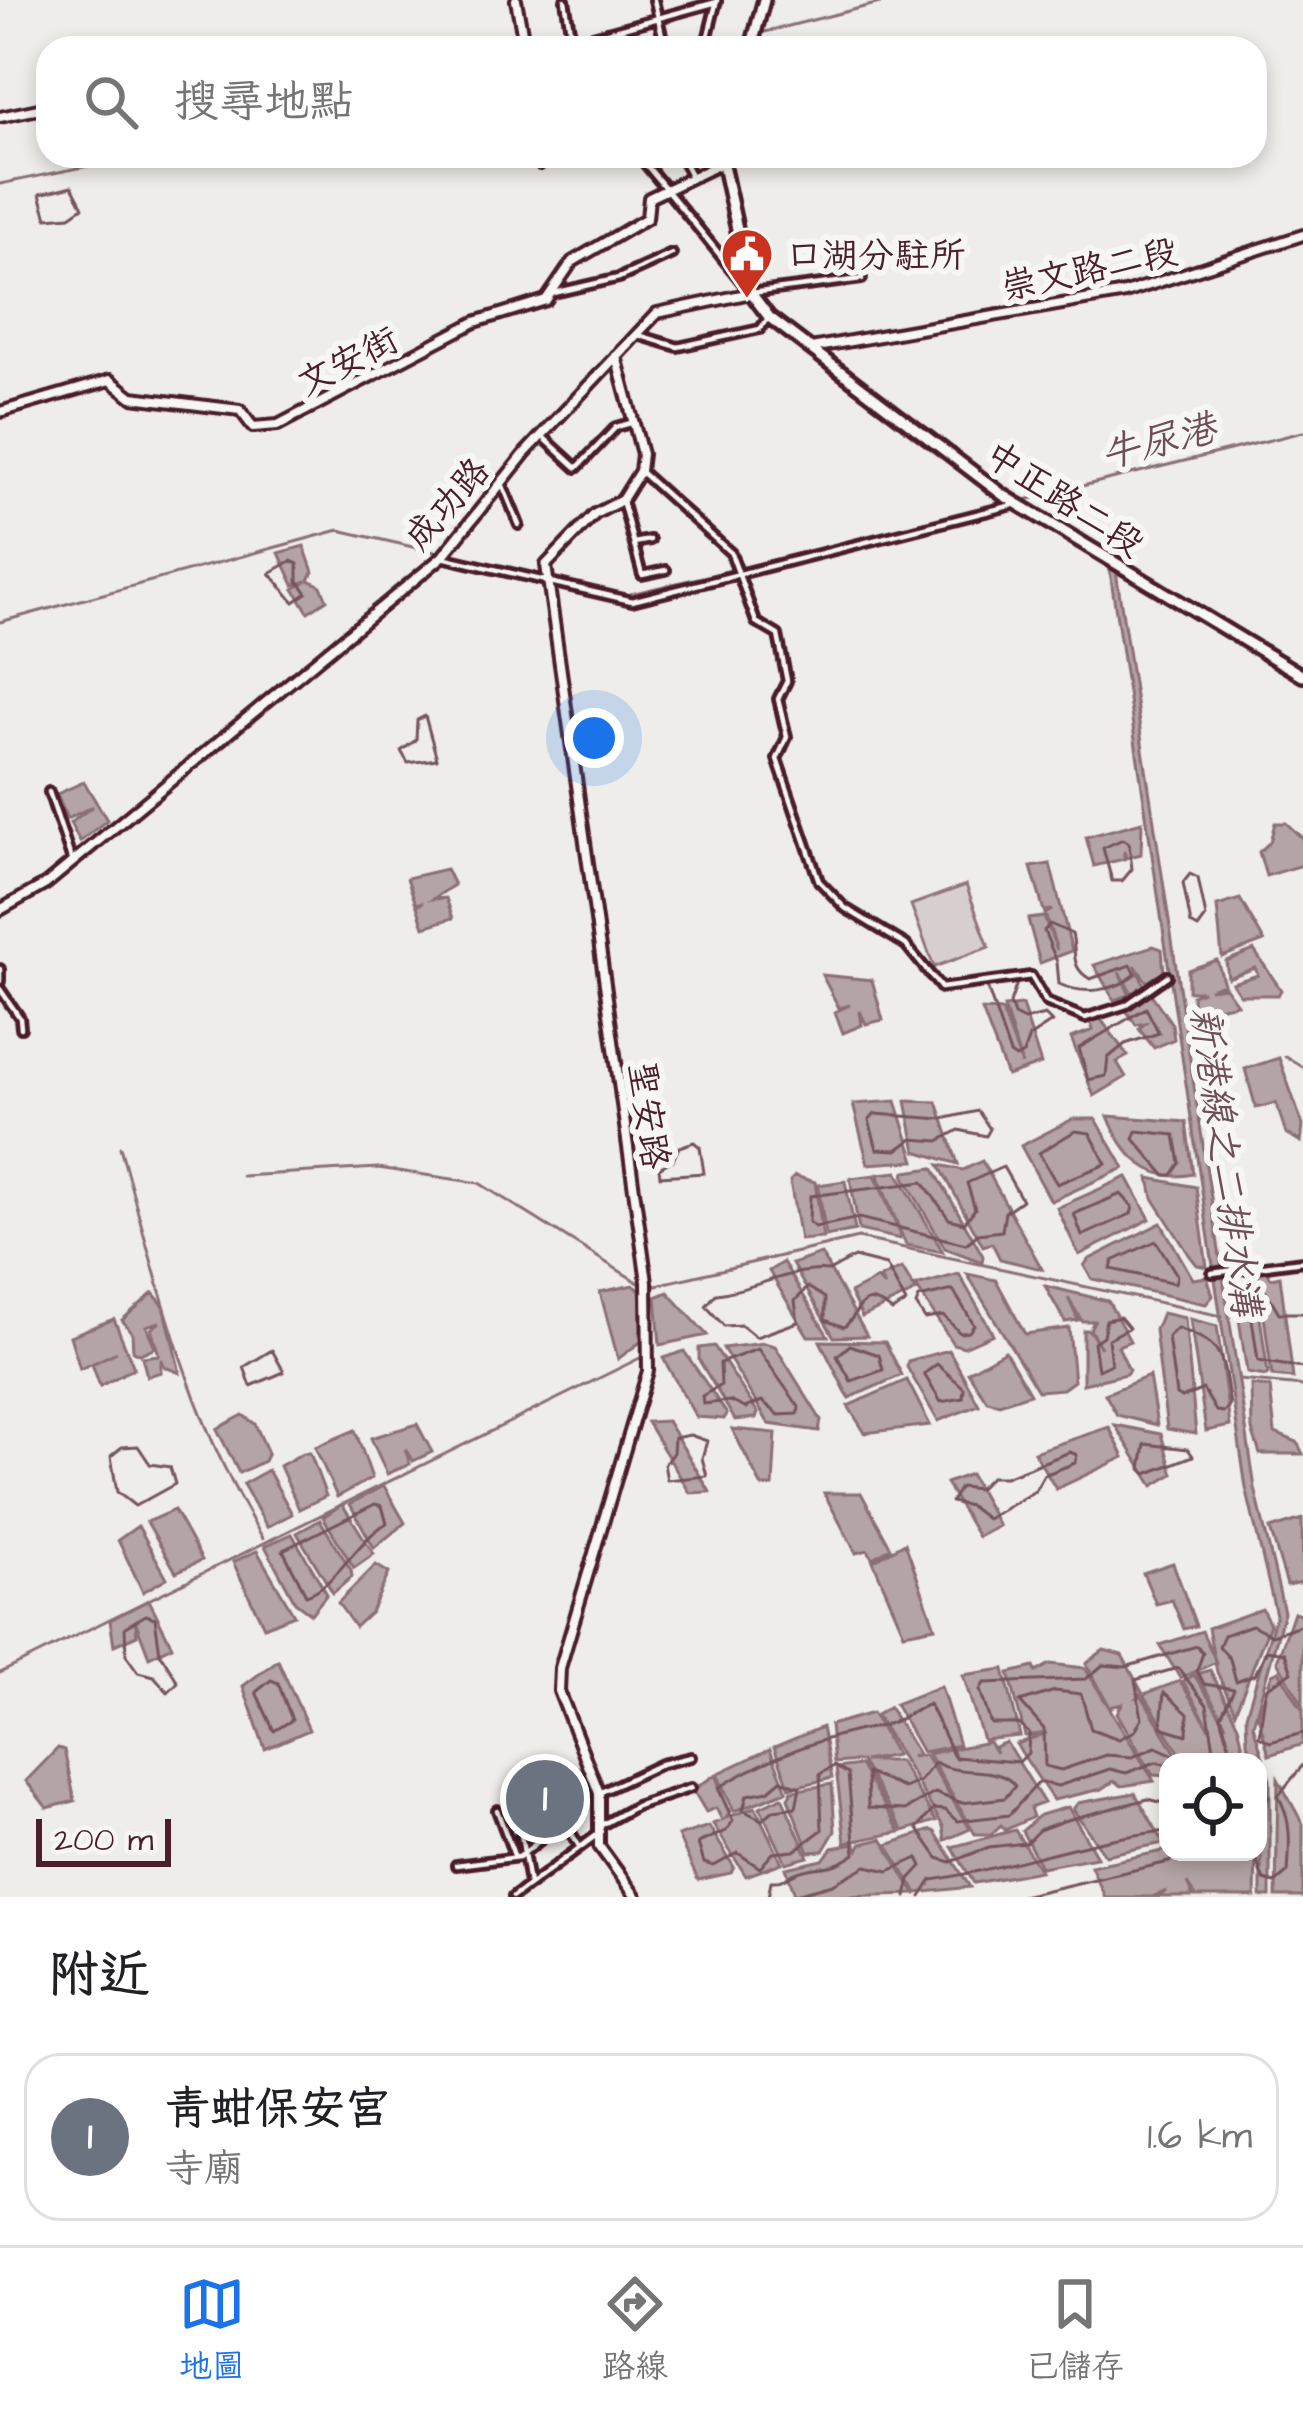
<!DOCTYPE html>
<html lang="zh-TW">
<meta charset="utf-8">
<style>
body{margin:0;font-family:"Architects Daughter","LXGW WenKai TC",sans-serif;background:#f6f6f6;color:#202124}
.controls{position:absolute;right:36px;bottom:36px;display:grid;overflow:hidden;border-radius:24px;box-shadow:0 6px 18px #0003}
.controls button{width:108px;height:108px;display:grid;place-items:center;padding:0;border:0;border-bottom:3px solid #e0e0e0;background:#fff;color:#202124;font:60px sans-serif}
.scale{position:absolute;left:36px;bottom:30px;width:135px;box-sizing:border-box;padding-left:12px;border:6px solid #4a1f2b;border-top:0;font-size:33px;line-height:42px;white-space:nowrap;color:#4a1f2b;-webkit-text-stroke:9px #f6f6f2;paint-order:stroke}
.you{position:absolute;left:594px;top:738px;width:42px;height:42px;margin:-30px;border:9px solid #fff;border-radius:50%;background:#1a73e8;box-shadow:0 0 0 18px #1a73e833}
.badge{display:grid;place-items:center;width:78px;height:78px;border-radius:50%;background:#1a73e8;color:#fff;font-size:39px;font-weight:700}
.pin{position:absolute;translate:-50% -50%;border:6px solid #fff;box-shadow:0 3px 12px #0006}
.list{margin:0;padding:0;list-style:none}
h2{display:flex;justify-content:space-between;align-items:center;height:156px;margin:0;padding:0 48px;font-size:51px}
h2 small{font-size:39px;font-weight:400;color:#757577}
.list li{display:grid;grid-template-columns:78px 1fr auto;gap:36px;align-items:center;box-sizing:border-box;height:168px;margin:0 24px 24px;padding:0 24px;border:3px solid #e0e0e0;border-radius:36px}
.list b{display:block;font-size:45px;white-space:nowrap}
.list p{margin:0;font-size:39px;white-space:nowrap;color:#757577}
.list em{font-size:39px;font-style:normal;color:#757577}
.icon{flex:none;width:66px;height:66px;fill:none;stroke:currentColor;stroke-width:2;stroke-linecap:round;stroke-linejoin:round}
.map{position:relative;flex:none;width:1303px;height:1897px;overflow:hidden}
.search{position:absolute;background:#fff;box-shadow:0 6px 18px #0003;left:36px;right:36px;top:36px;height:132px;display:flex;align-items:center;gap:30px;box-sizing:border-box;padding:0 42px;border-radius:36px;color:#757577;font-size:45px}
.sheet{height:348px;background:#fff}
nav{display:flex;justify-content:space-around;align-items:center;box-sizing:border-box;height:168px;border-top:3px solid #e0e0e0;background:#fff;font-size:33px;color:#757577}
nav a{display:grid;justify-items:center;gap:6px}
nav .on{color:#1a73e8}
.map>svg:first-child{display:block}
.green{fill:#d7cfce;stroke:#90777c;stroke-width:3}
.water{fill:#b4a4a5;stroke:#8a6f74;stroke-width:3}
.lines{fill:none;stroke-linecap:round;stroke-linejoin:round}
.shore{stroke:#74545c;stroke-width:3}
.stream{stroke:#8a6f74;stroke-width:3}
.minor-casing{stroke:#4a1f2b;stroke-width:14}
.tertiary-casing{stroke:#4a1f2b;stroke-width:16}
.secondary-casing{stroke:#4a1f2b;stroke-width:18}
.minor{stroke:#f6f6f2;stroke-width:4.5}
.tertiary{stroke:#f6f6f2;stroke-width:8}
.secondary{stroke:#f6f6f2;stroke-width:9}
.labels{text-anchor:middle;stroke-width:12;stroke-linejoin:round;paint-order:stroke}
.poi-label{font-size:36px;fill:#4a1f2b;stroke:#f6f6f2;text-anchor:start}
.street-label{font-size:36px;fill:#4a1f2b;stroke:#f6f6f2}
.water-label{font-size:39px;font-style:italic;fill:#6f4e56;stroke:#f6f6f2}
</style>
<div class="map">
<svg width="1303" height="1897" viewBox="0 0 1303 1897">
<rect width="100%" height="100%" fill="#efedea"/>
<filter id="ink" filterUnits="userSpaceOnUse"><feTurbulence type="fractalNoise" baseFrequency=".00833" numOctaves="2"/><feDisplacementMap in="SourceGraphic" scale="24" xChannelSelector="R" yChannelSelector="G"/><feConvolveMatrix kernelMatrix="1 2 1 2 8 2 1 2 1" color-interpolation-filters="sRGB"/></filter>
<g filter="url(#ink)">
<path class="green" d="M966 885 989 947 934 967 911 905Z"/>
<path class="water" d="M304 546 313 572 309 580 321 586 327 600 308 612 294 589 307 581 294 585 279 553Z
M1109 565 1116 571 1255 1488 1284 1612 1253 1725 1270 1780V1897H1261V1785L1258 1762 1247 1743 1246 1715 1276 1615 1246 1488Z
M84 782 107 820 80 842 70 823 93 806 67 819 57 794Z
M1142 822 1141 854 1126 858 1124 851V859L1094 866 1086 837Z
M1275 823H1286L1303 839V865L1266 876 1259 852 1270 842Z
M1050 864 1072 951 1040 963 1028 919 1044 917 1057 950 1045 914 1052 910 1044 911 1031 867Z
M446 869 454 885 433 899 446 898 453 918 424 927 417 906 423 902 416 904 407 878Z
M1240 899 1264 941 1222 957 1217 906Z
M1153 946 1162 949 1164 972 1147 982 1135 965 1144 985 1132 993 1119 972 1130 995 1114 1000 1094 965Z
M1254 950 1281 990 1278 995H1240L1232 983 1258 975 1255 968 1228 978 1226 961Z
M1217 960 1224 984 1209 989 1225 987 1237 1004 1193 1013 1192 995 1203 991H1188V970Z
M822 975 872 980 883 1020 866 1024 860 1011 862 1025 843 1033 835 1012 850 1005 839 1008Z
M1149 991 1172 1024 1174 1039 1154 1048 1139 1029 1145 1023 1136 1025 1124 1007Z
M1022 1005 1041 1064 1007 1076 982 1010 1002 1011 1022 1065 1004 1007Z
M1097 1014 1128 1056 1117 1062 1126 1077 1094 1096 1071 1038 1093 1030 1089 1018Z
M1279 1058 1303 1126 1301 1142 1286 1133 1276 1103 1256 1108 1245 1069Z
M896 1101 915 1161 868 1164 853 1104Z
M906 1101 937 1102 958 1164 916 1151Z
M1108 1116 1186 1122 1193 1174C1150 1184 1123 1155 1108 1116Z
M1073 1119H1096L1124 1168 1051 1201 1021 1146Z
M982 1161 1042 1269 1000 1259 992 1243 983 1246 939 1165 963 1170Z
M933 1168 983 1256 982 1262 945 1248 904 1177 905 1172Z
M897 1172 943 1252 906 1245 879 1179 878 1174Z
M875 1175 900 1234V1239L859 1230 850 1178Z
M795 1176 815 1182 823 1238 800 1240 790 1181Z
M1127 1177 1150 1219 1079 1255 1057 1208Z
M1149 1178 1196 1187 1207 1267 1197 1265 1190 1256 1153 1198Z
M845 1181 855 1230 826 1236 818 1185Z
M1161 1223 1193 1279 1207 1277 1213 1296 1206 1304 1092 1279 1084 1266 1088 1260Z
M821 1254 867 1336 834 1337 792 1264Z
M783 1262 828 1336H808L769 1271Z
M902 1268 916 1291 862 1317 850 1293 877 1279 885 1287 880 1278Z
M1266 1270 1271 1278 1280 1276 1293 1378 1272 1376 1258 1271Z
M959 1274 993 1334 964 1347 953 1344 916 1286Z
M967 1274 996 1280 1025 1334 1069 1328 1074 1381 1063 1389 1038 1391Z
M1255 1281 1268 1374 1265 1376 1247 1373 1234 1285Z
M633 1285 640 1290 643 1340 618 1359 600 1292Z
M1045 1286 1108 1301 1130 1341 1118 1346 1129 1370 1126 1374 1083 1384V1330H1089L1101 1348 1090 1329 1094 1321H1082L1068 1298 1078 1320 1065 1322Z
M668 1292 707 1335 660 1345 656 1297Z
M153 1293 164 1306 180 1373 165 1367 161 1359V1372L147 1376 142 1357 159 1355 151 1329 160 1322 146 1326 155 1347 140 1354 133 1351 132 1333 122 1320Z
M1162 1313 1185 1318 1196 1434 1167 1429 1155 1330Z
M114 1319 134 1368 100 1386 92 1364 117 1352 80 1369 70 1336Z
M1190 1319 1217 1326 1230 1426 1206 1431Z
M820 1341 885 1342 902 1375 849 1398Z
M764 1343 775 1346 821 1420 819 1431 769 1424 723 1348Z
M714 1346 758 1413 756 1418 735 1420 699 1360V1348Z
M949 1350 979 1405 938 1421 907 1367 908 1361Z
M684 1351 727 1414 724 1419 696 1417 663 1358Z
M1005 1351 1030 1394 999 1404 987 1401 968 1372Z
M1149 1376 1157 1425 1117 1415 1105 1394Z
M907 1380 930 1425 865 1433 848 1406Z
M1251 1385 1270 1387 1275 1433 1297 1442 1303 1454H1260L1252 1430Z
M243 1415 255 1424 268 1453 264 1461 239 1473 217 1429Z
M667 1421 710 1492 690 1493 647 1422Z
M417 1424 432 1452 413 1461 405 1449 410 1464 387 1474 371 1438Z
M1115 1425 1161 1434 1173 1474 1153 1486Z
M1109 1427 1124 1457 1056 1489 1034 1452Z
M732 1429 776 1433 773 1486 762 1487Z
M355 1430 372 1478 337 1497 315 1447Z
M303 1453H310L326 1496 299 1509 280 1466Z
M268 1470 292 1514 267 1527 243 1484Z
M970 1474 999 1526 978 1537 946 1483Z
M384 1486 405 1523 374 1548 350 1504Z
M824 1493H861L891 1548 872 1558 868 1550 856 1553Z
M342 1504 374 1554 354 1568 323 1517Z
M174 1510 202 1560 176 1572 147 1522Z
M1302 1519 1303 1582 1287 1585 1270 1529Z
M320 1520 351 1570 352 1577 333 1593 297 1533Z
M138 1526 167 1578 143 1592 118 1540Z
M292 1534 327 1594 311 1614 295 1602 265 1546Z
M905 1543 935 1627 904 1633 873 1561Z
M257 1551 294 1615 264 1627 233 1562Z
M1173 1563 1196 1626 1184 1629 1172 1600 1156 1604 1143 1573Z
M376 1565 389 1573 371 1612 355 1627 338 1603Z
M149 1600 172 1646 149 1657 135 1620 137 1635 114 1645 110 1620Z
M1262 1609 1270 1624 1235 1712 1217 1672 1208 1628Z
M1294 1612 1303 1615V1705L1277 1661Z
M1202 1631 1216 1662 1180 1678 1160 1645Z
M1104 1650 1122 1655 1142 1692 1137 1697 1142 1696 1181 1762H1168V1776L1153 1775 1117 1713 1122 1704 1110 1707 1086 1663Z
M278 1660 309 1730 265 1749 243 1686Z
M1050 1664 1085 1668 1154 1781 1122 1786 1114 1781 1102 1789 1053 1800 1016 1744 1047 1733 1025 1736 1009 1673 1034 1667 1036 1672Z
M1004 1669 1020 1736 983 1740 963 1675Z
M1210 1670 1238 1725 1246 1760 1185 1762 1144 1694 1180 1681 1212 1732 1183 1681 1194 1675 1226 1725 1197 1674Z
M1279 1671 1303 1711V1744L1269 1755 1258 1715 1272 1674Z
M941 1686 959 1745 922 1752 895 1704Z
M889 1707 918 1754 911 1757 925 1755 970 1829 945 1840 943 1826 876 1715Z
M872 1713 896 1755 864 1761H899L936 1821 903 1831 861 1761 834 1763 830 1725Z
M822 1727 832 1778 790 1788 774 1747Z
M989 1742 996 1753 994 1747 1006 1742 1044 1803 1030 1808 1033 1817 1005 1830 1001 1825 991 1834H975L928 1754 950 1749 957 1760 952 1749Z
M58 1748 64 1750 75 1801 47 1808 26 1781Z
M770 1749 787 1791 734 1811 717 1774Z
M860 1765 900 1832 845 1843 836 1768Z
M715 1775 730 1812 726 1818 755 1807 782 1863 746 1876 713 1824 722 1820 716 1808 706 1812 693 1790Z
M1278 1779 1303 1824V1897H1276Z
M832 1784 835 1831 823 1851 809 1852 788 1798 792 1791Z
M1135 1793 1164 1843 1105 1855 1073 1809 1078 1803Z
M782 1797 808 1857 786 1863 760 1807Z
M1068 1807 1097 1857 1041 1867 1022 1831 1040 1815Z
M709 1826 734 1867 731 1873 698 1880 678 1836Z
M931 1830 935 1832 970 1887 917 1893 887 1845Z
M1015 1830 1040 1871 974 1883 952 1847Z
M882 1839 915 1894 796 1897 786 1868 823 1860 832 1848 855 1844 858 1850 861 1844Z
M1168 1850 1241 1852 1219 1864 1256 1852 1255 1897H1196L1187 1883 1193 1897H1158L1167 1891 1152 1897H1105L1091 1866Z"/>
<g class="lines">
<path class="shore" d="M72 186 83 207 70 216 47 218 40 194Z
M291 561 298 564V581L307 593 294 602 270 573Z
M425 716 437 759 408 763 401 751 416 740 417 720Z
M1123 839 1129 843 1132 869 1122 881H1112L1103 848Z
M1190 874 1198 878 1206 917 1198 928 1191 924 1183 883Z
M1050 924 1072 934C1077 952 1069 967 1090 979L1131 965 1136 974C1115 992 1083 995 1059 984L1057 962 1044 931Z
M987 987 1010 1054 1016 1058 1023 1054 1029 1037 1052 1022 1045 1015 1024 1020 1014 1015 1010 1003 1017 983
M1146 1008 1159 1033 1125 1044 1108 1058 1106 1076 1088 1080 1079 1048Z
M978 1111 990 1129 986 1136 959 1130 939 1141 912 1139 897 1150 877 1149 869 1120 875 1114 942 1119Z
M1075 1131 1090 1133 1106 1164 1057 1184 1039 1153Z
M1137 1131 1175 1135 1180 1163 1172 1175H1165L1134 1139Z
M694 1142 700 1147 704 1173 660 1176 659 1168 673 1160 679 1147Z
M1003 1167 1022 1200 1005 1212 1002 1231 978 1234 966 1244 859 1218 815 1227 809 1222 810 1196 923 1182 949 1219 964 1223 975 1209 967 1183Z
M1121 1194 1133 1207 1131 1214 1082 1236 1074 1214Z
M1156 1241 1177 1275 1175 1283 1111 1269 1113 1261Z
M854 1257 886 1265 906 1303 892 1311C858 1285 861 1314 844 1327L825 1320V1298L808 1287 795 1301 798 1322 756 1337 741 1325 724 1326 706 1306 716 1294C753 1290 793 1267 829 1271Z
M953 1290 974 1325 969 1332 960 1333 944 1316 925 1319 916 1305 919 1298Z
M1303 1313H1279L1266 1291 1249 1298 1258 1361 1303 1368
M1120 1317 1129 1328 1108 1339 1111 1364 1098 1370 1094 1342 1103 1336 1106 1320Z
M1177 1328C1226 1345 1222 1355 1230 1405L1224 1412 1216 1411 1203 1389 1182 1398 1176 1395 1168 1337Z
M850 1345 879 1355 883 1370 851 1381 837 1356Z
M758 1349 799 1407 798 1414 779 1415 762 1401 745 1408 730 1401 703 1404 702 1396 721 1385 720 1363Z
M272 1350 284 1372 251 1386 244 1367Z
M937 1364 964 1388 963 1398 941 1402 924 1374Z
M690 1435 707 1441 702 1458 707 1476 667 1480 664 1464 673 1453 674 1438Z
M1145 1444 1188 1449 1193 1456 1146 1474 1141 1469Z
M138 1446 150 1464 170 1467 175 1484 135 1506 117 1492 111 1456 122 1447Z
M1070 1452 1077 1455 1075 1463 1044 1475 1035 1491 987 1519 970 1506 951 1502 960 1487 978 1489 990 1477H1005Z
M375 1504 382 1506 387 1523C357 1540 335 1587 306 1595L283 1550Z
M146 1615 155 1618 160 1653 178 1682 168 1692 154 1676 138 1672 126 1655 125 1627Z
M1303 1624 1272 1635 1252 1625 1224 1635 1219 1646 1230 1659 1236 1681 1255 1674 1267 1650 1285 1653 1292 1672 1266 1688 1259 1736 1270 1742 1303 1733
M271 1680 278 1683 292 1720 274 1731 256 1692Z
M1164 1692 1188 1714 1187 1735 1161 1727Z
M935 1762C959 1778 999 1763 1015 1786L1005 1798 962 1803 935 1793 905 1810 868 1808 867 1773 904 1788 920 1781Z
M1189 1762 1156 1747 1132 1757 1106 1755 1061 1770 1045 1766 1044 1729 1020 1702 1055 1691 1081 1694 1091 1729 1119 1739 1135 1731 1142 1718 1135 1680 1178 1668 1207 1705 1216 1762
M1168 1765 1156 1762 1126 1773 1110 1769 1058 1786 1039 1782 1009 1815 957 1821 945 1810 934 1809 917 1828 938 1858 951 1862 989 1847 1026 1843 1039 1830 1063 1821 1148 1799 1168 1804
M781 1780 800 1787 796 1807 774 1810 762 1820 743 1810 747 1795 768 1791Z
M1258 1782 1269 1797C1254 1815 1252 1860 1264 1880L1275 1883 1288 1872C1290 1845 1292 1818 1278 1796L1303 1765
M768 1897 771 1881C786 1882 786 1876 798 1872 820 1864 830 1872 855 1854L848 1774 834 1766 820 1774 822 1830 794 1851 773 1853 760 1868 738 1853 714 1866 704 1863 698 1843 726 1831 733 1821 718 1788C765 1759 826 1735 877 1727 896 1724 911 1711 929 1704L954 1757 1019 1762 1028 1753 1029 1733 1019 1724H991L980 1690 984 1683 1086 1679 1103 1665 1125 1667 1197 1646 1203 1653 1197 1670 1204 1684 1234 1689 1221 1716 1234 1762
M785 1897 833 1884 866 1866 889 1871 918 1858 922 1866 910 1879 906 1897
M921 1897 932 1880C1012 1868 1088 1838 1168 1831
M1017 1897 1169 1862 1179 1852"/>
<path class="stream" d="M765 32 892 0
M0 184 137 156
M1025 500 1303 432
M552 579 572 585
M622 596 939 521
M0 622 339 530 543 577
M1285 1056 1303 1067
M120 1147C158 1282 188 1419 263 1538
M242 1176 378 1168 479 1183 642 1285
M652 1286 858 1238 1222 1316
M1239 1380 1303 1386
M0 1673 646 1355"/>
<g class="minor-casing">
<path id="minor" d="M565 0 573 48
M654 0 665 48
M549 48 717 2
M705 48 717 0
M538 156 540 165
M639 156 751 293 862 279
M681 156 691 175
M554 293 619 278 672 254
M638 335 678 347 760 329 769 317
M542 436 577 468 616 427 635 422
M640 471 731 553 756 622 778 635 787 681 778 699 787 737 777 759 819 881 845 908 906 945 941 988 1031 976 1046 1002 1085 1018 1126 1005 1167 976
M501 481 519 525
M622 500 642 575 666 570
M634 543 650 540
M442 557 632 601 1013 505
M49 792 72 861
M0 969V981
M0 989 20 1018 21 1028
M1212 1273 1303 1261
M599 1793 661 1764 691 1757
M497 1810 514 1855
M598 1827 636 1806 691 1788
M456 1865 519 1857 564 1821 579 1846
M529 1884 521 1834 562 1816
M513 1897 598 1834"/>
</g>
<g class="tertiary-casing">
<path id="tertiary" d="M516 0 525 48
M0 117 48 107
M811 348 1125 293 1303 235
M616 356 642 454 640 471 622 500 595 514 546 565 647 1282 648 1371 560 1668 559 1691 599 1793V1846L636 1897
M0 412 110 380 132 397 240 410 253 427 278 425 475 322 546 300 572 262 647 218 649 198 718 165
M0 910 46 884 442 557 526 452 657 313 751 293"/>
</g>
<g class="secondary-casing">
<path id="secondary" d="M751 48 764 0
M721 156 751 293 769 317 1003 495 1303 676"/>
</g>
<use href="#minor" class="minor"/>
<use href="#tertiary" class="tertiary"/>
<use href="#secondary" class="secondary"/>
</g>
</g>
<defs>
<g id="civic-pin" transform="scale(2.7)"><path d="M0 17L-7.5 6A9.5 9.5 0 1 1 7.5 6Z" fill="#c8321e" stroke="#f6f6f2"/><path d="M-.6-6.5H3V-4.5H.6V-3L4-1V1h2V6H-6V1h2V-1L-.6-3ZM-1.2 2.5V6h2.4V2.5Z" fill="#fff"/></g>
</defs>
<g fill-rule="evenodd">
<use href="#civic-pin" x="747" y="254"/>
</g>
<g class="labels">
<g class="poi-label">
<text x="786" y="267">口湖分駐所</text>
</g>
<g class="street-label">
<text transform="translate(1089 268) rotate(-12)" y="13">崇文路二段</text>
<text transform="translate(347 360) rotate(-27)" y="13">文安街</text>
<text transform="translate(1065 498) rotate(33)" y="13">中正路二段</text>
<text transform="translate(446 503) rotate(-49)" y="13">成功路</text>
<text transform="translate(650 1115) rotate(82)" y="13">聖安路</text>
</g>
<g class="water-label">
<text transform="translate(1158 440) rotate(-14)" y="14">牛尿港</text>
<text transform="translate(1227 1161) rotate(82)" y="14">新港線之二排水溝</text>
</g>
</g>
</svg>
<div class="controls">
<button><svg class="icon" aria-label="locate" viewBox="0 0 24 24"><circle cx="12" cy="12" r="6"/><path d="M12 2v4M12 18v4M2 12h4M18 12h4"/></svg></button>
</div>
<div class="scale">200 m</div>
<div class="you"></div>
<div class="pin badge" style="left:545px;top:1799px;background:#6b7280">1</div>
<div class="search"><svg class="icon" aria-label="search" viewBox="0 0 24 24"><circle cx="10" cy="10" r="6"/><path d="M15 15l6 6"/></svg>搜尋地點</div>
</div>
<section class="sheet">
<h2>附近<small></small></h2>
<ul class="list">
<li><span class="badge" style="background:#6b7280">1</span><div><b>青蚶保安宮</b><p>寺廟</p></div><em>1.6 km</em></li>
</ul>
</section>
<nav>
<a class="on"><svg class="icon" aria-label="map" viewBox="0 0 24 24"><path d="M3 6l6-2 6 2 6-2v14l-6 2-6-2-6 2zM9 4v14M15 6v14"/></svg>地圖</a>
<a><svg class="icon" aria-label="directions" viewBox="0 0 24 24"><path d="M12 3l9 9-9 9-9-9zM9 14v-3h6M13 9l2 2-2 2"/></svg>路線</a>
<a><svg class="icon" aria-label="saved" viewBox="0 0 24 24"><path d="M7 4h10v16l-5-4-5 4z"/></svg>已儲存</a>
</nav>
